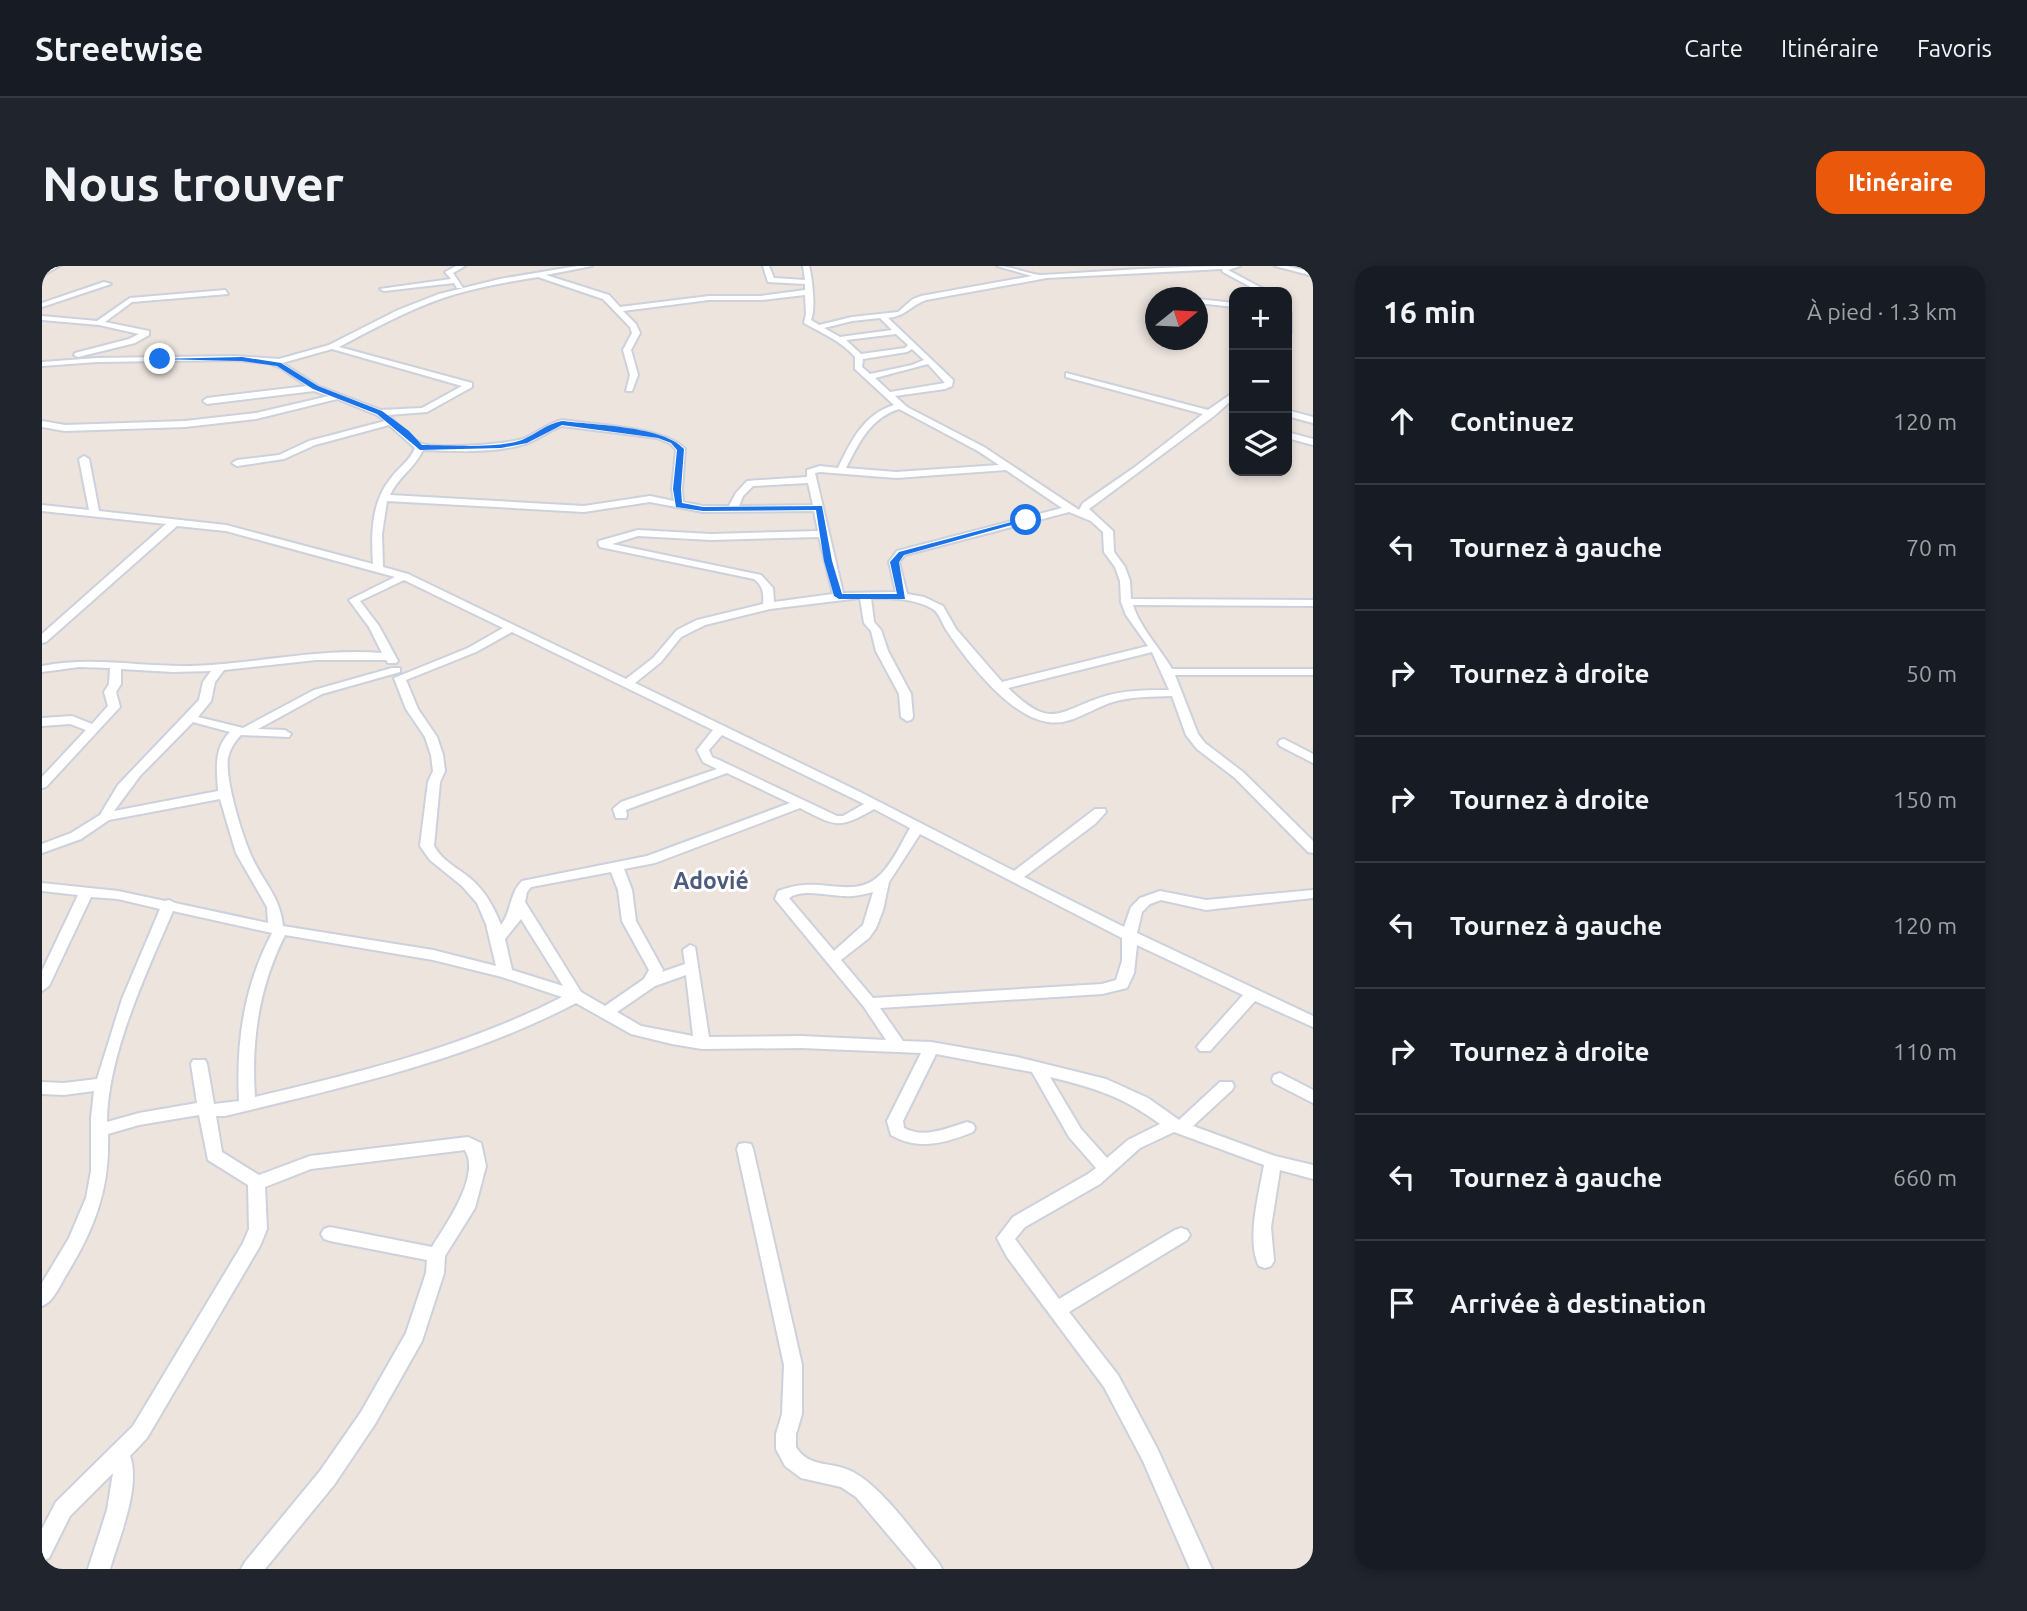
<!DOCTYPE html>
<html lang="fr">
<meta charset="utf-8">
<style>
body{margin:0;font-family:Ubuntu,sans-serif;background:#20242c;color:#f1f3f6}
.controls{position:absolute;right:21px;top:21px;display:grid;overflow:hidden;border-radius:14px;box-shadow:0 4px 10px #0003}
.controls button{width:63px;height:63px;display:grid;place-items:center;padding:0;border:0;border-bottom:2px solid #363941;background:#171b24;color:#f1f3f6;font:35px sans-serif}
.compass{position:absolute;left:1103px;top:21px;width:63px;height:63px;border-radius:50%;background:#171b24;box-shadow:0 4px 10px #0003;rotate:72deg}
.stop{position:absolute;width:21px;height:21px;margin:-16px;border:5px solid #1a73e8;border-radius:50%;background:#fff}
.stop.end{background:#1a73e8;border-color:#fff;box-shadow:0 2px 7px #0008}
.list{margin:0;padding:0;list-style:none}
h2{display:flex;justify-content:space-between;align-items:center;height:91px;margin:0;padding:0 28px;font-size:30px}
h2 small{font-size:23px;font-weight:400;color:#9ea1a6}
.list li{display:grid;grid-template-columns:46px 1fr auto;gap:21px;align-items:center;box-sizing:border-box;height:126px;padding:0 28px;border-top:2px solid #363941}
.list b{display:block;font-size:26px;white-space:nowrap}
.list em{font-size:23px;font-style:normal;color:#9ea1a6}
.icon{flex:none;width:38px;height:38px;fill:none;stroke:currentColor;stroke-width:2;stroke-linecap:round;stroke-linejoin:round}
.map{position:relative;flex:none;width:1271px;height:1303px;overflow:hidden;border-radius:21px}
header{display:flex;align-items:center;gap:42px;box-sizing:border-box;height:98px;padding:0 35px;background:#171b24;border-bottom:2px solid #363941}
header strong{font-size:33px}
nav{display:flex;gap:38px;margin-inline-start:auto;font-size:24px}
.intro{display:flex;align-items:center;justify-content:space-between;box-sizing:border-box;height:168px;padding:0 42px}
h1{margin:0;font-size:49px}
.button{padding:18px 32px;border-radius:21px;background:#ea580c;color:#fff;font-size:24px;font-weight:700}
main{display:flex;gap:42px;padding:0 42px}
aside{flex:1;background:#171b24;border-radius:21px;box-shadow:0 4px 10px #0003}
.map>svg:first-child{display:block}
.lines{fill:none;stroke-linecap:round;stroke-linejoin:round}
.street-casing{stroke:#ccd1dc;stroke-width:4}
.street{fill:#fff;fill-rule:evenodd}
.route{fill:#1a73e8}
.labels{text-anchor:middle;stroke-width:6;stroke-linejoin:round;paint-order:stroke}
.quarter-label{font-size:23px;font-weight:bold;fill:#4c5a7b;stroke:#fff}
</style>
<header>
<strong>Streetwise</strong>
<nav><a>Carte</a><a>Itinéraire</a><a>Favoris</a></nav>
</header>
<div class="intro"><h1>Nous trouver</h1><a class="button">Itinéraire</a></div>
<main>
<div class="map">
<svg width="1271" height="1303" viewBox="0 0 1271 1303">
<rect width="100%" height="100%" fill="#ece4dd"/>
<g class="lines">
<g class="street-casing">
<path id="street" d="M9 0H17L0 10V5Z
M414 0H423L411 7 421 22H415L412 17 342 25 338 23 409 13 403 6Z
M535 0H550L504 9 567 29 578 41 667 30H719L763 24V18L726 16 721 0H727L732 12 763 14 761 0H767C770 11 774 43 769 54L777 59 810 51 856 46 871 33 879 30 990 10 955 0C970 0 988 9 1000 9 1066 5 1132 0 1198 0L1186 4 1227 26H1218L1181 6 1180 3 1005 12 884 34C868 40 864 50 846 52L911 114 910 120 903 123 853 130 865 141 942 181 1037 244 1041 237 1093 201 1161 148 1024 111V107L1166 144 1192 126V132L1172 150 1047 243 1071 265 1072 286 1083 301 1088 315 1089 333 1271 334V340L1091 339C1098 362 1118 382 1130 403H1271V409H1133L1156 468 1163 477 1201 506 1271 575V587L1266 586 1193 512 1155 483 1144 469 1130 430C1110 431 1090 430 1071 436 1050 442 1029 460 1006 456 968 451 925 395 905 365 900 358 898 348 891 343 872 332 850 332 829 332L832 356 839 364 846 385 869 428 871 451 869 454 865 455 859 451 857 428 834 385 829 365 822 357 818 332 728 343 663 359 639 371 619 396 593 417 816 525 972 605 1053 543H1063L1064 546 1053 558 982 611 1082 661 1089 641 1098 632 1118 625 1164 634 1271 624V632L1164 644 1119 634 1108 638 1100 646 1095 667 1271 750V761L1213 735 1168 785H1158L1155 781 1158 777 1201 729 1095 679 1092 707 1085 722 1060 728 838 742 861 775 889 776 975 791 1064 813 1106 832 1137 854 1178 816H1190L1192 820 1190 824 1151 860 1233 890 1271 899V913L1238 904 1229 961 1232 995 1229 1000 1223 1002 1217 1000C1204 974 1217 928 1222 899L1132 866 1098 882 1058 918 983 961 973 973 1017 1033 1133 964 1139 962 1145 964 1148 969 1145 974 1027 1046 1076 1109 1115 1182 1170 1303H1148L1101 1195 1062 1121 965 991 955 972 971 951 1046 908 1054 902 1027 871 990 806 894 788 861 855 862 862C882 873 905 862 925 856L931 858 933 862 931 866C903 877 877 885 849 869L845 855 879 787 759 782 660 783 630 778 589 768 534 737C423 795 303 821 183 850H174L180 886 217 909 268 890 426 871 439 877 444 900 433 942 403 990 402 1007 380 1075 333 1158 292 1219 223 1303H199L203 1296 278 1205 319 1146 364 1067 384 1007 385 994 288 975 282 973 279 968 282 963 288 961 390 981C404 958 439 910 423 884L269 903 223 921 225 963 218 980 105 1172 88 1190C99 1221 77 1272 68 1303H46L65 1244 71 1207 28 1250 7 1292 0 1295V1263L14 1236 91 1160 201 977 207 963 206 919 166 894 157 849 97 859 66 868C68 924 52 964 23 1011 17 1021 11 1036 0 1040V1017L27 972 44 932 49 905V852L52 825 22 829 0 828V816L22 817 55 813 80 733 118 643 76 633 49 631 7 720 0 725V705L36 629 0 625V617L76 625 123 635 127 634 133 637 226 657 225 641 194 587 178 533 67 554 39 573 0 587V578L29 567 58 549 76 519 157 434 161 416 169 405 131 406 79 403V418L74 426 78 441 4 521 0 522V511L44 464 28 458 0 460V452L30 450 50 458 66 440 62 426 67 418 68 402 37 401 0 406V400C50 390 99 401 149 400 213 398 276 382 340 387L327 361 307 334 353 311 184 265 135 260 4 376 0 377V368L124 258 0 245V239L47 244 37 193 42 190 47 193 57 245 184 259 331 298C329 269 329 236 349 212 357 201 368 195 373 182L347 159 273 179 242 193 195 200 190 197 195 194 237 189 267 175 343 155 335 149 295 133 214 153 143 161 23 165 0 161V155L23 159 143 155 214 147 287 130 272 125 165 138 161 135 165 132 265 120 239 102 226 97 192 94 55 96 0 100V96L55 92 192 90 237 93 287 79 356 44 397 28 458 13ZM496 11 561 33 588 61 590 67 581 84 588 109 584 125H590L596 109 589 84 598 67 594 58 581 45 667 34H719L763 29 764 48 762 57C780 67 799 75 813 91V103L852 139C822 148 809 175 796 202L778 200 765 204V211L705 215 694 227 687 240H661L641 236 640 223 643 183C624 161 551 159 520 154 505 158 495 167 481 173 465 178 391 184 378 177 366 170 356 158 346 149L385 146 430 121V117L297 81C331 63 364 45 401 32 431 22 464 16 496 11ZM838 52 850 64 798 71 782 62 810 55ZM854 68 866 79 863 82 819 88 804 74ZM290 83 420 120 380 142 339 144 276 120 240 97ZM870 83 882 94 870 99 828 108 820 101 821 93 865 86ZM886 98 903 117 848 126 833 112ZM857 143 936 185 957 199 854 206 804 202C817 177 828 152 857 143ZM520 160 615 172 629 178 634 184 630 223 632 235 608 230 542 240 348 229C356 211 373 202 381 184 415 185 453 188 486 177 498 172 508 164 520 160ZM964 204 1020 242 855 285 847 296 854 326 801 327 773 207 778 206 854 212ZM766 217 771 239 697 240 701 230 711 220ZM345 235 542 246 608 236 661 246 772 245 776 265 669 268 596 264 557 275 556 277 558 281 712 313C721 320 722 327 721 338L655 354 635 364 611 392 584 413 366 308 341 301 340 268ZM1027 246 1049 255 1061 266 1062 286 1073 301 1078 315 1079 336 1084 349 1106 380 960 416 914 363 901 340 882 331 865 328 857 296 863 289ZM596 270 669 274 777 271 791 328 732 336 731 322 719 309 570 278ZM362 314 461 362 426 382 352 412 364 443 383 471 389 489 391 505 386 516 378 580 388 594 420 620 435 637 444 658 454 700 391 684 241 660C238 629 219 614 208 587 199 566 183 514 186 492 188 483 193 475 199 469L247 471 249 468 243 464 216 463 280 428 358 406V402H350L272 424 201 462 156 451 169 435 173 416 182 404 274 394H344L346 397H354L356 395 337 360 318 335ZM470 366 671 464 655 484 661 496 675 503 579 536 571 543 574 552H584L585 549 584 544 589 542 685 507 748 537 605 590 480 615C467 628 470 645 459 659 452 641 443 625 429 613 416 602 400 595 392 580L398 516 403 505 401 489 395 471 376 443 364 414 434 386ZM1110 386 1127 424C1107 424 1087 424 1067 429 1017 443 1012 467 966 422ZM151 456 188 466C171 483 175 504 176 525L72 545 98 510ZM680 469 808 531 822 538 801 550H795L677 494 670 491 667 484ZM758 542C794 560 796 564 832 543L868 562C859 578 851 596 838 609 817 630 789 617 763 619 754 619 745 622 736 625L733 633 822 741 844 774 759 770 667 771 653 681 648 679 641 684 643 698 620 706 621 704 594 655 590 624 582 603 613 597ZM878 568 1080 672V695L1074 714 1060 718 831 732 799 694 827 672 834 662 841 644 847 616ZM569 606 576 624 580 655 607 704 602 713 563 740 539 726 483 636 485 626 489 621ZM831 626 821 659 792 685 747 632C761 622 786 630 803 630 813 631 822 628 831 626ZM131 645 230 667C202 720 194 775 197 835L172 838 165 798 163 794H151L149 798 155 837 97 847 65 856C65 790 105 705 131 645ZM479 653 521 720 470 704 463 673ZM243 669 391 694 460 711 520 731C423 781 319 806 213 831 209 775 217 720 243 669ZM644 709 651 770 599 760 575 746 613 720ZM1008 811C1053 822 1080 830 1118 858L1086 874 1065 892 1039 863Z
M1233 0H1245L1271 6V10Z
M62 16 69 18 0 41V37Z
M183 24 186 28 90 36 63 56 107 65V69L93 77 36 91 32 89 33 87 87 73 97 68 57 59 0 54V50L55 55 88 32Z
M1156 33 1192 37V41L1156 37Z
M1245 45 1249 47V67L1245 69Z
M1245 144 1271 151V157L1245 150Z
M1245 166 1271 173V179L1245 172Z
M1242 473 1271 488V497L1238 480 1236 477 1238 474Z
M1238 807 1271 824V837L1232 817 1230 813 1232 809Z
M703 877 709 878 711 883 760 1099V1148L754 1168V1181C767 1203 792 1195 811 1206 841 1222 873 1269 896 1296L900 1303H875L814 1231 799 1221 759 1212 743 1200 734 1183V1168L740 1148 742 1099 695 883 697 878Z"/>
</g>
<use href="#street" class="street"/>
</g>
<path class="route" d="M200 91 239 97 276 120 340 145 367 165 380 179C409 179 453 183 480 174 494 168 504 158 520 155 551 159 622 160 642 183L639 223 640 237 661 241 780 240 790 295 800 328H855L848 296 857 286 984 252 988 254 862 289 857 296 863 333H797L792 330 782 295 774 244 661 245 634 241 631 223 635 184 629 177 616 172 520 159 485 177 459 182 378 184 335 148 271 123 235 100 200 95 115 93Z"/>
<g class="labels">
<g class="quarter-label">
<text x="669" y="623">Adovié</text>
</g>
</g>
</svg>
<div class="controls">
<button>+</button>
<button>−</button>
<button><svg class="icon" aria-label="layers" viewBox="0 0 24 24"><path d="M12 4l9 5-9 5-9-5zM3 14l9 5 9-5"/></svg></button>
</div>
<svg class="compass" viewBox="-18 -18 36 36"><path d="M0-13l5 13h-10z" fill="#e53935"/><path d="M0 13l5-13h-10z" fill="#9ea1a6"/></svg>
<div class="stop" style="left:984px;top:254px"></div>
<div class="stop end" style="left:118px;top:93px"></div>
</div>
<aside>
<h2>16 min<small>À pied · 1.3 km</small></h2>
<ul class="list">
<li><svg class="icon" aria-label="ahead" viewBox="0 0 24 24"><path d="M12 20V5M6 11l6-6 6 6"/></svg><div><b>Continuez</b></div><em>120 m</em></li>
<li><svg class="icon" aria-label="left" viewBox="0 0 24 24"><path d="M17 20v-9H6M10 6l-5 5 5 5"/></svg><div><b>Tournez à gauche</b></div><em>70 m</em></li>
<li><svg class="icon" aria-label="right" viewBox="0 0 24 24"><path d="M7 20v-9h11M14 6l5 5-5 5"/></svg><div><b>Tournez à droite</b></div><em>50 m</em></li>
<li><svg class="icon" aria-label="right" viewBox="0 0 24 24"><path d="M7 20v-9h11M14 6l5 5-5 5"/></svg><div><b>Tournez à droite</b></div><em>150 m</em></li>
<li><svg class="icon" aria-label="left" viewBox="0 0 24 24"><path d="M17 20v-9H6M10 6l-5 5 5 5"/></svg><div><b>Tournez à gauche</b></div><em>120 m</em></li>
<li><svg class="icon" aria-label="right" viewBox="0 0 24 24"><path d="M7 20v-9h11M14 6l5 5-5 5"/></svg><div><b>Tournez à droite</b></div><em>110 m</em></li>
<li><svg class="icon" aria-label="left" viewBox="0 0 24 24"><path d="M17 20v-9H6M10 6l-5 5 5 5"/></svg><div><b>Tournez à gauche</b></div><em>660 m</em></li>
<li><svg class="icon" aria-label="arrive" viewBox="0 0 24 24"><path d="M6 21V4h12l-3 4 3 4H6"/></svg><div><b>Arrivée à destination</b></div></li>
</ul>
</aside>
</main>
